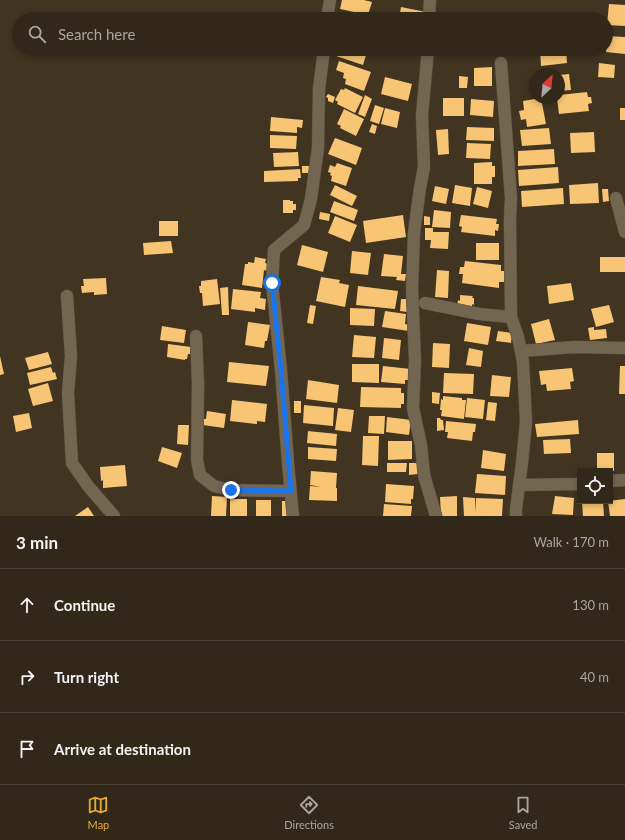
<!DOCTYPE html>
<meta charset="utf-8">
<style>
body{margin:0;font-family:Lato,sans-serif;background:#3d3426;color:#f1f3f6}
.controls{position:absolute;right:12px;bottom:12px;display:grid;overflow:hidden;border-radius:0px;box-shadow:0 2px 6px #0003}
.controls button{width:36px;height:36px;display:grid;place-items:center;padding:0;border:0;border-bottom:1px solid #4c4438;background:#312819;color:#f1f3f6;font:20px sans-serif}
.compass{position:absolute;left:529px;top:68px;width:36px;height:36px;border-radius:50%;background:#312819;box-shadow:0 2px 6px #0003;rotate:26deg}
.stop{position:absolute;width:12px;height:12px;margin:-9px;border:3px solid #1a73e8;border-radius:50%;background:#fff}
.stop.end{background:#1a73e8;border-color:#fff;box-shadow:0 1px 4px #0008}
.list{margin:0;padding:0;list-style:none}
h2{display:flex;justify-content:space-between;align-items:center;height:52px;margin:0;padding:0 16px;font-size:17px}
h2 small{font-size:13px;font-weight:400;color:#a8a6a2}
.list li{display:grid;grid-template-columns:26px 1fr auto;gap:12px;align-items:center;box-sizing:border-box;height:72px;padding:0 16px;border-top:1px solid #4c4438}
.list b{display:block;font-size:15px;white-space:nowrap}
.list em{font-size:13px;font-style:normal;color:#a8a6a2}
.icon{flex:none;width:22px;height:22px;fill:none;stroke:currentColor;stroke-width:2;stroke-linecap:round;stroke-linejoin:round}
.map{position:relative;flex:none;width:625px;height:516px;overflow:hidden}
.search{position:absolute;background:#312819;box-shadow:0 2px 6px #0003;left:12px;right:12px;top:12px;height:44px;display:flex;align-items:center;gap:10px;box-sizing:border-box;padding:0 14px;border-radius:22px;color:#a8a6a2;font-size:15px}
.sheet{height:268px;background:#312819}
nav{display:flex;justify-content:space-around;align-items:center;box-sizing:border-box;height:56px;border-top:1px solid #4c4438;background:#312819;font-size:11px;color:#a8a6a2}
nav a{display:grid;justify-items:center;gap:2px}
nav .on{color:#e9ab37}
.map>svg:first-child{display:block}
.building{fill:#f7c573}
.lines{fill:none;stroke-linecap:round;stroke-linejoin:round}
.minor-casing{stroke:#5a503f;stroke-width:13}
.minor{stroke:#736651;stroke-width:12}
.route{stroke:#1a73e8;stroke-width:5}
</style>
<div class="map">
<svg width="625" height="516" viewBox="0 0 625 516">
<rect width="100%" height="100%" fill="#413521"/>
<path class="building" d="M342 0H364L372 2 368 15 340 9Z
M609 4 625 5V26L607 25Z
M401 7 426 12 424 19H399Z
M607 36 625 37V54L606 52Z
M338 49H358L367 52 363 65 336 56Z
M540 49H566L567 63 541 66Z
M339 61 371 72 364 91 345 84 346 79 343 78 344 73 336 70Z
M599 63 615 65 614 78 598 77Z
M492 67V86H474V68Z
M569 74 571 90 559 91V75Z
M459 76 468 77 467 88H459Z
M385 77 412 84 408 101 381 94Z
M345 88 363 97 355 113 337 104 338 102 335 100 341 89 344 90Z
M587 92 588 97H591L592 103 588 104 589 111 559 114 557 98H559V95Z
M328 94 335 97 333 103 328 101V98L326 97Z
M365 95 372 99 365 117 358 114Z
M443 98H464V116H443Z
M541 98 546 124 527 127 526 119 521 120 519 111 524 110 523 101Z
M471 99 494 101 493 117 470 115Z
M375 105 384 108 379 124 370 121Z
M385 108 400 112 397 128 381 124Z
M620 108H625V120H620Z
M344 109 364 119 356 136 340 128 341 126 337 124Z
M271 117 303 120 302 128 297 127V133L270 131Z
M372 124 377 126 375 134 369 132Z
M467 127 494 128V141L466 140Z
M549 128 551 144 522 146 520 130Z
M448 129 449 154 438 155 436 130Z
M594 132 595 152 571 153 570 133Z
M270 135 297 136 296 149 270 148Z
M335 138 362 148 356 165 328 154Z
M467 143 491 144 490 159 466 158Z
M554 149 555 164 518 166V151Z
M298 152 299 166 274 167 273 153Z
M492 162V166H495V177H492V184H474V163Z
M337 163 352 168 346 186 331 181 332 176 330 175 331 173 328 172 330 165 335 167Z
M302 166H310V173H302Z
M558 167 559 183 519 186 518 170Z
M300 169 301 178H298V181L264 182V171Z
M598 183 599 203 570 204 569 185Z
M335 185 357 196 352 206 330 195Z
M455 185 472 188 470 206 452 203Z
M435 186 449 189 446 204 432 201Z
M477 187 492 191 488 208 473 204Z
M563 188 564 204 522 207 521 191Z
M602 189H608L609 201 603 202Z
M283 200H290V201H293V204H296V210H293V213H283Z
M334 201 358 210 354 221 330 212Z
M434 210 451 212 450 228 432 227Z
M320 212 330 214 329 221 319 219Z
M403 215 406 237 366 243 363 221Z
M461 215 497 219 496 224H499L498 231 495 230V236L461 232 462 227 459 226Z
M335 216 357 225 350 242 328 233Z
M424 216 430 217V225H424Z
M159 221H178V236H159Z
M425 228H433V232H449L448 249 430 248 431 240H425Z
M171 241 173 253 144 255 143 243Z
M476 243H499V260H476Z
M302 245 328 252 323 272 297 265Z
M352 251 371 253 368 275 350 273Z
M384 254 403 256 401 274H406L405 281 396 280 397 277 381 276Z
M255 257 266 259 265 263 269 264 268 271 264 270 262 288 242 285 245 264H248V262L254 263Z
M600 257H625V272H600Z
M465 261 501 265V271H506L504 282H499V288L462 283 463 274H459L460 267H464Z
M437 270 449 271 448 298 435 297Z
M321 277 340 280 339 283 349 285 345 307 316 301Z
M106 278 107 294 94 295V292L82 293 81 286H84L83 279Z
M217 279 220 304 203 306 202 293H200L199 286H201V281Z
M571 283 574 300 549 304 547 286Z
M358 286 398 291 395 309 356 305Z
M228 287 229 315H222L220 288Z
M233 289 261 292 260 298 266 299 265 310 255 308V312L231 309Z
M460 295 473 296 472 298H474V305L472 304V307L457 306 458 300 460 301Z
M401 299H408L407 312 400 311Z
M310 305 316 306 313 324 307 323Z
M609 305 614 322 596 327 591 309Z
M350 308 375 309 374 326 350 325Z
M385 311 406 314 405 324 410 325 409 331 382 327Z
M549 319 555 340 536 344 531 324Z
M248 322 270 325 267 341H265L264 348 245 345Z
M467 323 491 327 488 345 464 341Z
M162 326 186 330 184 343 160 340Z
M594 327V330L606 329 607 338 590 340 588 328Z
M498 331 512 333 511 343 496 341Z
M354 335 376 337 374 358 352 357Z
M384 338 401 340 399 360 382 358Z
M433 343 450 344 449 368 432 367Z
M168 344 191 347 190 354H188L187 359H185V360L167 357Z
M469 348 483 351 481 367 466 365Z
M48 352 52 364 29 370 25 358Z
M0 356 4 374 0 375Z
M229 362 269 366 266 386 227 382Z
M352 364H379V383L352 382Z
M383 366 411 369 410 380H405V384L381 382Z
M620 366H625V394H619Z
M51 367 53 373 55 372 57 379 30 385 27 373Z
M572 368 574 381 570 382 571 389 547 391 546 384 541 385 539 371Z
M444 373 474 374 473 394 443 393Z
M492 375 511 377 509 397 490 396Z
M308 380 339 385 337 403 306 399Z
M48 383 53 401 33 406 28 389Z
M361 387 401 388V393H404V404H401V408L360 407Z
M432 392 440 393 439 404 432 403Z
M443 396 462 398V400H466L464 419 441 416 442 410H440L441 399 443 400Z
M467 398 485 400 483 419 465 417Z
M232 400 267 404 265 422 257 421V424L230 421Z
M294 401H301V413H294Z
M488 402 497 403 495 421 486 420Z
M304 405 334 408 333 426 303 423Z
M338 408 354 410 351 432 335 430Z
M207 411 226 414 224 428 203 425 204 419H206Z
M29 413 32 428 16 432 13 416Z
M369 416H385L384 434 368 433Z
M387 417 411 420 409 435 386 432Z
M437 418H440L441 420H443L444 430 437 431Z
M578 420 579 434 537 437 535 424Z
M446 421 476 424 475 432H473L472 441 447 438 448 432H445Z
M178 425H189L188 445 177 444Z
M308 431 337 434 336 446 307 443Z
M363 436H379L378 466 362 465Z
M570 439 571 453 544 454 543 440Z
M388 441H412V459L388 460Z
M162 447 182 453 177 468 158 461Z
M308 447 337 449 336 461 308 459Z
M483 450 506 454 504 471 481 468Z
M597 453H614V471H597Z
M387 463H407L406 472H387Z
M409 463H417L418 474 409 475Z
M125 465 127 486 103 488V480L101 481 100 467Z
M311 471 337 473 336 488H337V501L309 500 310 486 321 487 310 485Z
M477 474 506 476 505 495 475 493Z
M386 484 414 486 413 499H411V504L385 502Z
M212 496 227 497 226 516H211Z
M457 496V516H441L440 497Z
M555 496 574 498 573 515 552 514Z
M463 497 475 498V513L476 498 503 499 502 516H464Z
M230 499H247V516H230Z
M625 499V516H610L608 501Z
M256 500H271V516H256Z
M282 501H290V516H282Z
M603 501 604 516H583L582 502Z
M384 504 412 506 411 516H383Z
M88 507 94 516H75Z"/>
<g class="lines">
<g class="minor-casing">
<path id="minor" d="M327 19 330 0
M429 19 430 0
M428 49 422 116 424 167 420 188 414 233 412 289 415 360 413 408 421 445 424 475 436 516
M501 63 511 198 510 219 511 317 518 337 523 362 526 422 522 463 516 509V516
M616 198 625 232
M67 296 71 356 68 393 72 463 88 486 114 516
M425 303 479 314 511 317
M196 336 198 383 197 460 200 475 214 486 231 490 291 491
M521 351 575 347 625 348
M610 481 625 480
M519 485 580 484
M293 516 288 463 281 370 272 283 274 250 304 225 311 199 318 148 319 89 324 49"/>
</g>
<use href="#minor" class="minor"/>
</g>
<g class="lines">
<path class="route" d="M231 490 291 491 281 370 272 283"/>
</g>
</svg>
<div class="controls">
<button><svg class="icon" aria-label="locate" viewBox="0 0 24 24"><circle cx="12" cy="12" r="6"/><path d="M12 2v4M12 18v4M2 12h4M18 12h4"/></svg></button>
</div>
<svg class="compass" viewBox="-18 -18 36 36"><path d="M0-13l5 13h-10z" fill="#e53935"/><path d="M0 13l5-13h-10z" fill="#a8a6a2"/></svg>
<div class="stop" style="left:272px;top:283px"></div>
<div class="stop end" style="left:231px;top:490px"></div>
<div class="search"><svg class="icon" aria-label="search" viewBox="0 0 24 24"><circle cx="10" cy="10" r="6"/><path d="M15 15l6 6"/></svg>Search here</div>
</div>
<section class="sheet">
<h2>3 min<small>Walk · 170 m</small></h2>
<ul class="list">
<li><svg class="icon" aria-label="ahead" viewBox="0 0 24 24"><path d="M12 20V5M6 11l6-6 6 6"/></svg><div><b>Continue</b></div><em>130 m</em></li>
<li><svg class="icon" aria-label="right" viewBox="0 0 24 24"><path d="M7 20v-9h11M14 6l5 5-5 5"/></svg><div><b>Turn right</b></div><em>40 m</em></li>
<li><svg class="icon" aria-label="arrive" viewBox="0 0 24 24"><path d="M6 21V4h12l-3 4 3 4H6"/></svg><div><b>Arrive at destination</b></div></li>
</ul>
</section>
<nav>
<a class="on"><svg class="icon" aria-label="map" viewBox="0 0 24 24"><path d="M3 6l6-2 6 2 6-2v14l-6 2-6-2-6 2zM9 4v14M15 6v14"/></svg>Map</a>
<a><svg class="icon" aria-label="directions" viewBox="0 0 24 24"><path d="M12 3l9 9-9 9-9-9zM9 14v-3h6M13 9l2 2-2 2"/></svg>Directions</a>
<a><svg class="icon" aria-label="saved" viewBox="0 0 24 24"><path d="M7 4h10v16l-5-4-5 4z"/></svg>Saved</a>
</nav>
